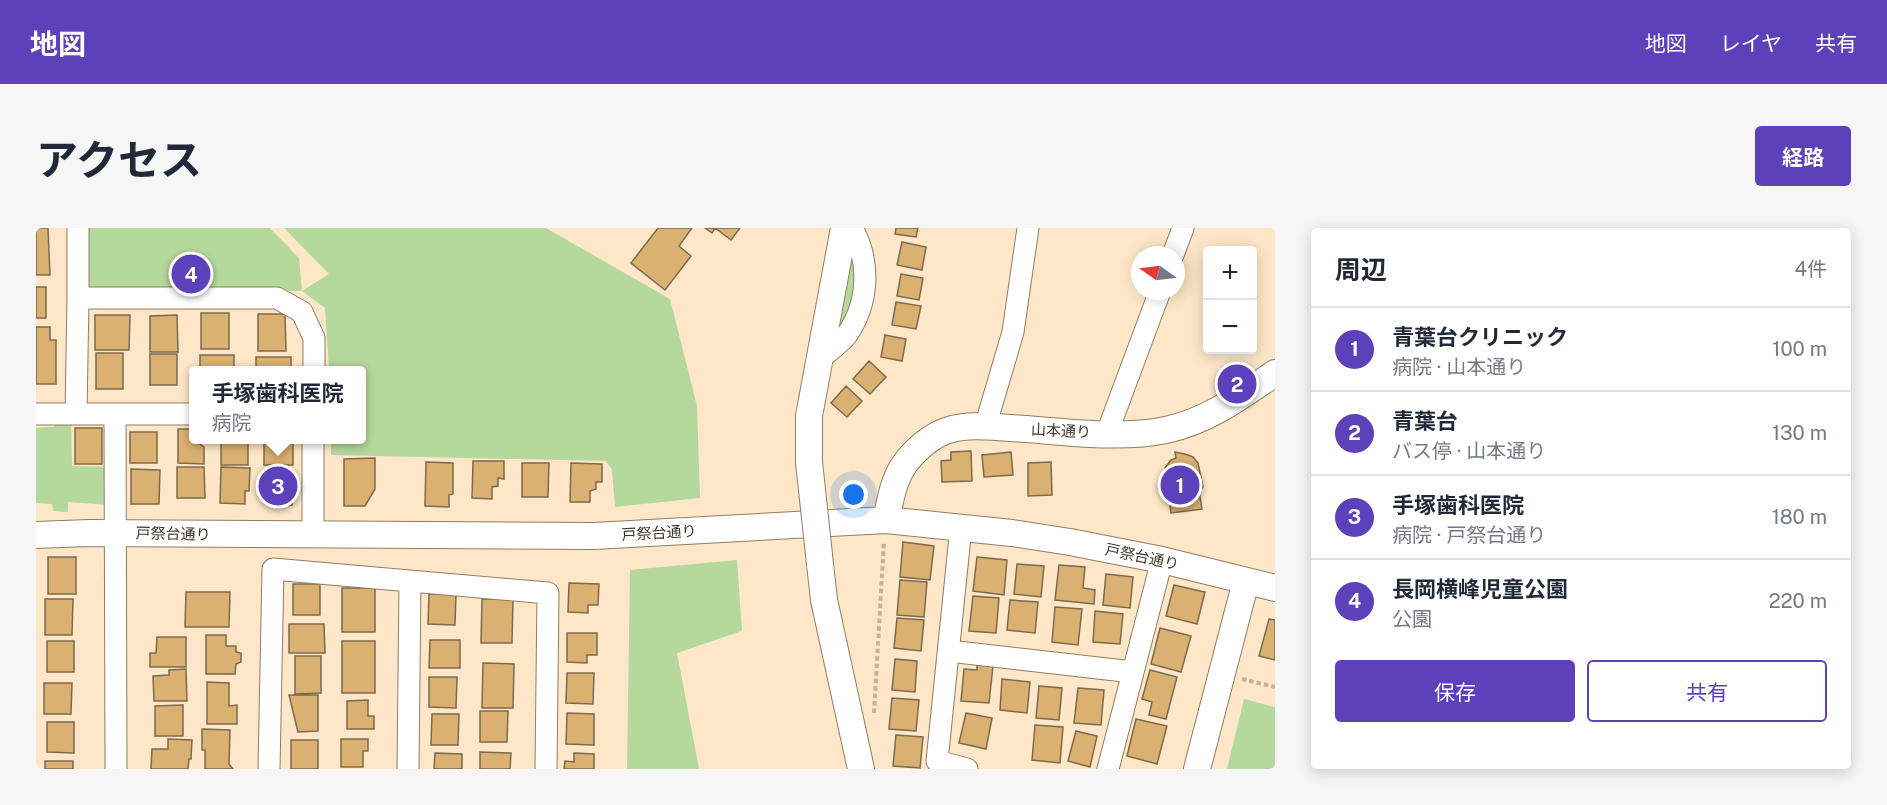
<!DOCTYPE html>
<html lang="ja">
<meta charset="utf-8">
<style>
body{margin:0;font-family:"Public Sans","Noto Sans JP",sans-serif;background:#f6f6f7;color:#1f2937}
.controls{position:absolute;right:18px;top:18px;display:grid;overflow:hidden;border-radius:6px;box-shadow:0 3px 15px #0003}
.controls button{width:54px;height:54px;display:grid;place-items:center;padding:0;border:0;border-bottom:2px solid #e0e1e3;background:#fff;color:#1f2937;font:30px sans-serif}
.compass{position:absolute;left:1095px;top:18px;width:54px;height:54px;border-radius:50%;background:#fff;box-shadow:0 3px 15px #0003;rotate:284deg}
.you{position:absolute;left:818px;top:267px;width:21px;height:21px;margin:-15px;border:4px solid #fff;border-radius:50%;background:#1a73e8;box-shadow:0 0 0 9px #1a73e833}
.badge{display:grid;place-items:center;width:39px;height:39px;border-radius:50%;background:#5c41ba;color:#fff;font-size:20px;font-weight:700}
.pin{position:absolute;translate:-50% -50%;border:3px solid #fff;box-shadow:0 2px 6px #0006}
.popup{position:absolute;left:153px;top:138px;width:177px;height:78px;box-sizing:border-box;display:grid;place-content:center;border-radius:6px;background:#fff;filter:drop-shadow(0 2px 4px #0005);font-size:20px;white-space:nowrap;color:#747a83}
.popup b{font-size:22px;color:#1f2937}
.popup::after{content:'';position:absolute;left:50%;top:100%;margin-left:-12px;border:12px solid transparent;border-top-color:#fff}
.list{margin:0;padding:0;list-style:none}
h2{display:flex;justify-content:space-between;align-items:center;height:78px;margin:0;padding:0 24px;font-size:26px}
h2 small{font-size:20px;font-weight:400;color:#747a83}
.list li{display:grid;grid-template-columns:39px 1fr auto;gap:18px;align-items:center;box-sizing:border-box;height:84px;padding:0 24px;border-top:2px solid #e0e1e3}
.list b{display:block;font-size:22px;white-space:nowrap}
.list p{margin:0;font-size:20px;white-space:nowrap;color:#747a83}
.list em{font-size:20px;font-style:normal;color:#747a83}
.actions{display:flex;gap:12px;padding:18px 24px}
.actions a{flex:1;padding:14px 0;border:2px solid #5c41ba;border-radius:6px;text-align:center;font-size:21px;color:#5c41ba}
.actions .main{background:#5c41ba;color:#fff}
.map{position:relative;flex:none;width:1239px;height:541px;overflow:hidden;border-radius:6px}
header{display:flex;align-items:center;gap:36px;box-sizing:border-box;height:84px;padding:0 30px;background:#5c41ba;color:#fff}
header strong{font-size:28px}
nav{display:flex;gap:33px;margin-inline-start:auto;font-size:21px}
.intro{display:flex;align-items:center;justify-content:space-between;box-sizing:border-box;height:144px;padding:0 36px}
h1{margin:0;font-size:42px}
.button{padding:15px 27px;border-radius:6px;background:#5c41ba;color:#fff;font-size:21px;font-weight:700}
main{display:flex;gap:36px;padding:0 36px}
aside{flex:1;background:#fff;border-radius:6px;box-shadow:0 3px 15px #0003}
.map>svg:first-child{display:block}
.green{fill:#b5d89d}
.building{fill:#dbb171;stroke:#7d6a4e;stroke-width:1.5}
.lines{fill:none;stroke-linecap:round;stroke-linejoin:round}
.minor-casing{stroke:#907d60;stroke-width:23}
.tertiary-casing{stroke:#907d60;stroke-width:28}
.path{stroke:#c4b299;stroke-width:4;stroke-dasharray:4.5 3;stroke-linecap:butt}
.minor{stroke:#fff;stroke-width:21}
.tertiary{stroke:#fff;stroke-width:26}
.tertiary-bridge-casing{stroke:#907d60;stroke-width:28;stroke-linecap:butt}
.tertiary-bridge{stroke:#fff;stroke-width:26}
.labels{text-anchor:middle;stroke-width:5;stroke-linejoin:round;paint-order:stroke}
.street-label{font-size:15px;fill:#3f372b;stroke:#fff}
</style>
<header>
<strong>地図</strong>
<nav><a>地図</a><a>レイヤ</a><a>共有</a></nav>
</header>
<div class="intro"><h1>アクセス</h1><a class="button">経路</a></div>
<main>
<div class="map">
<svg width="1239" height="541" viewBox="0 0 1239 541">
<rect width="100%" height="100%" fill="#fde7c8"/>
<path class="green" d="M47 0H234L263 30 266 63 293 46 248 0H510L634 71 661 178 664 270 579 279 576 242 570 233 295 227V212H326V142H293L289 80 266 63 47 61Z
M816 32C824 54 816 76 807 97L804 96Z
M18 191H35L36 238 88 239 74 277 32 274V284L17 283 16 276 0 275V200L18 199Z
M701 332 706 403 641 425 663 541H591L594 342Z
M1208 471 1239 479V541H1191Z"/>
<path class="building" d="M0 0H12L14 47H0Z
M622 0H656L643 18 655 28 629 62 595 35Z
M669 0H704L695 12 679 0 676 5Z
M860 0H882L880 9 859 6Z
M866 14 890 19 886 42 861 37Z
M865 46 887 50 883 72 861 68Z
M0 59H10V90H0Z
M860 74 885 78 880 101 856 97Z
M165 85H193V121H165Z
M222 86H249L250 123H222Z
M59 87H94L93 122H59Z
M141 87 142 124H114V88Z
M0 99H14V112H20V156H0Z
M849 107 870 111 866 133 845 129Z
M60 125H87V161H60Z
M114 126H141V157H114Z
M164 127H198V142H164Z
M220 129H255V142H220Z
M833 133 850 149 834 166 817 151Z
M810 158 826 173 811 189 795 175Z
M39 200H66V236H39Z
M142 201H158V212H164V216L168 219V236L142 235Z
M94 204H121V235H94Z
M185 212H212V237H185Z
M228 212H257V237H228Z
M935 223 936 253 906 254 905 233 915 232V224Z
M975 224 977 247 948 249 946 227Z
M1139 224 1149 226 1157 229 1162 235 1167 259 1163 262 1166 281 1135 285 1129 240 1135 232 1140 230Z
M339 230V261L329 278H308V231Z
M437 233H468V251L462 250V258L456 259V271L436 270Z
M390 234 417 235V266L413 267V279L389 278Z
M1015 234 1016 267 992 268V235Z
M486 235H513L512 269H486Z
M535 235 566 236V254H560V261L554 263V274H534Z
M141 239H168L169 270H141Z
M185 239 214 240 213 263H209V276L184 275Z
M95 241 124 242 123 276H95Z
M234 242 257 243 256 277H233Z
M867 314 898 318 894 352 864 349Z
M12 329H40V366H12Z
M941 329 971 332 968 367 937 363Z
M981 336 1008 338 1005 369 978 366Z
M1023 337 1049 339 1047 360 1059 362 1058 376 1019 372Z
M1070 346 1097 349 1094 380 1067 377Z
M864 352 891 354 888 389 861 387Z
M533 355 563 356 562 377H552V385L532 384Z
M257 356H284V387H257Z
M1138 357 1169 364 1161 396 1130 388Z
M306 360H339V404H306Z
M150 364H194L193 399H149Z
M393 366H420L419 397 392 396Z
M937 368 963 370 960 405 933 403Z
M9 371H37L36 407H9Z
M446 371H477L476 415H445Z
M974 372 1002 374 999 405 971 402Z
M1019 379 1046 381 1042 417 1016 414Z
M1059 383 1087 386 1084 416 1057 414Z
M861 390 888 392 885 423 858 420Z
M1233 391 1239 392V432L1223 428Z
M253 396H288L289 425H253Z
M1124 400 1155 408 1145 444 1115 436Z
M531 405H561V427H551V435L531 434Z
M170 407H190V418H200V424L205 425V434L200 436 199 446H170Z
M121 409H150V439H114V425H120Z
M394 412H424V440H393Z
M11 413H38V444H11Z
M306 413H339V465H306Z
M259 428H285V465L259 466Z
M859 431 881 433 879 464 856 462Z
M447 435 478 436 477 480H446Z
M941 436 957 438 953 475 925 473 928 441 941 442Z
M150 441 151 473H118L117 448 133 447V442Z
M1114 442 1141 449 1130 491 1113 487 1116 474 1106 471Z
M531 445H558L557 476 530 475Z
M393 449H421L420 480 393 479Z
M966 451 994 454 991 485 964 482Z
M171 454 193 455V478L201 477V496H171Z
M8 455H36L35 486H8Z
M1003 458 1026 460 1023 492 1000 490Z
M1042 460 1068 462 1065 497 1038 495Z
M253 467H282V503L262 504Z
M856 470 883 472 880 503 853 501Z
M332 472V488H338V501H311V473Z
M147 477V508H119V478Z
M444 483H472L471 514H444Z
M531 485 558 486V517L530 516Z
M930 485 956 490 950 521 923 515Z
M396 486H423L422 517H395Z
M1100 491 1131 498 1121 536 1091 528Z
M11 494H38V525L11 524Z
M999 497 1027 499 1024 535 996 532Z
M166 501 194 502 193 536 197 541H169V522H166Z
M1040 503 1061 508 1054 539 1032 533Z
M860 507 887 509 884 540 857 538Z
M132 511 156 512 155 531H153L152 541H115L116 521H132Z
M305 511H332V523H327V539H305Z
M255 512H282V541H255Z
M444 524 475 525 474 541H444Z
M399 525 426 526V541H398Z
M538 525 558 526V541H528L529 533 538 534Z
M9 533H37V541H9Z"/>
<g class="lines">
<g class="minor-casing">
<path id="minor" d="M42 0V70H241L266 84 278 110V142
M1137 27 1147 0
M785 130C793 123 803 116 810 108 833 76 835 34 816 0
M0 186H158
M40 186 42 70
M79 186 80 541
M949 199 977 104 992 0
M1071 205 1124 63
M925 299 901 533 931 541
M277 307V212
M913 423 1097 444
M233 541 237 341 512 365 510 541
M372 541 374 353
M1072 541 1126 332"/>
</g>
<g class="tertiary-casing">
<path id="tertiary" d="M773 234V188L808 0
M850 292C854 274 857 255 866 240 877 223 896 206 916 201 934 196 956 199 975 200 1025 203 1081 212 1130 202 1172 193 1204 169 1239 145
M0 307 53 305 558 308 850 292 976 305 1034 314 1126 332 1239 360
M784 336 788 372 825 541
M1161 541 1210 353"/>
</g>
<path class="path" d="M1206 451 1239 459
M838 485 848 313"/>
<use href="#minor" class="minor"/>
<use href="#tertiary" class="tertiary"/>
<g class="tertiary-bridge-casing">
<path id="tertiary-bridge" d="M773 234 784 336"/>
</g>
<use href="#tertiary-bridge" class="tertiary-bridge"/>
</g>
<g class="labels">
<g class="street-label">
<text transform="translate(1025 203) rotate(3)" y="5">山本通り</text>
<text transform="translate(623 305) rotate(-3)" y="5">戸祭台通り</text>
<text transform="translate(137 306) rotate(1)" y="5">戸祭台通り</text>
<text transform="translate(1106 329) rotate(12)" y="5">戸祭台通り</text>
</g>
</g>
</svg>
<div class="controls">
<button>+</button>
<button>−</button>
</div>
<svg class="compass" viewBox="-18 -18 36 36"><path d="M0-13l5 13h-10z" fill="#e53935"/><path d="M0 13l5-13h-10z" fill="#747a83"/></svg>
<div class="you"></div>
<div class="pin badge" style="left:1144px;top:257px">1</div>
<div class="pin badge" style="left:1201px;top:156px">2</div>
<div class="pin badge" style="left:242px;top:258px">3</div>
<div class="popup"><b>手塚歯科医院</b>病院</div>
<div class="pin badge" style="left:155px;top:46px">4</div>
</div>
<aside>
<h2>周辺<small>4件</small></h2>
<ul class="list">
<li><span class="badge">1</span><div><b>青葉台クリニック</b><p>病院 · 山本通り</p></div><em>100 m</em></li>
<li><span class="badge">2</span><div><b>青葉台</b><p>バス停 · 山本通り</p></div><em>130 m</em></li>
<li><span class="badge">3</span><div><b>手塚歯科医院</b><p>病院 · 戸祭台通り</p></div><em>180 m</em></li>
<li><span class="badge">4</span><div><b>長岡横峰児童公園</b><p>公園</p></div><em>220 m</em></li>
</ul>
<div class="actions"><a class="main">保存</a><a>共有</a></div>
</aside>
</main>
